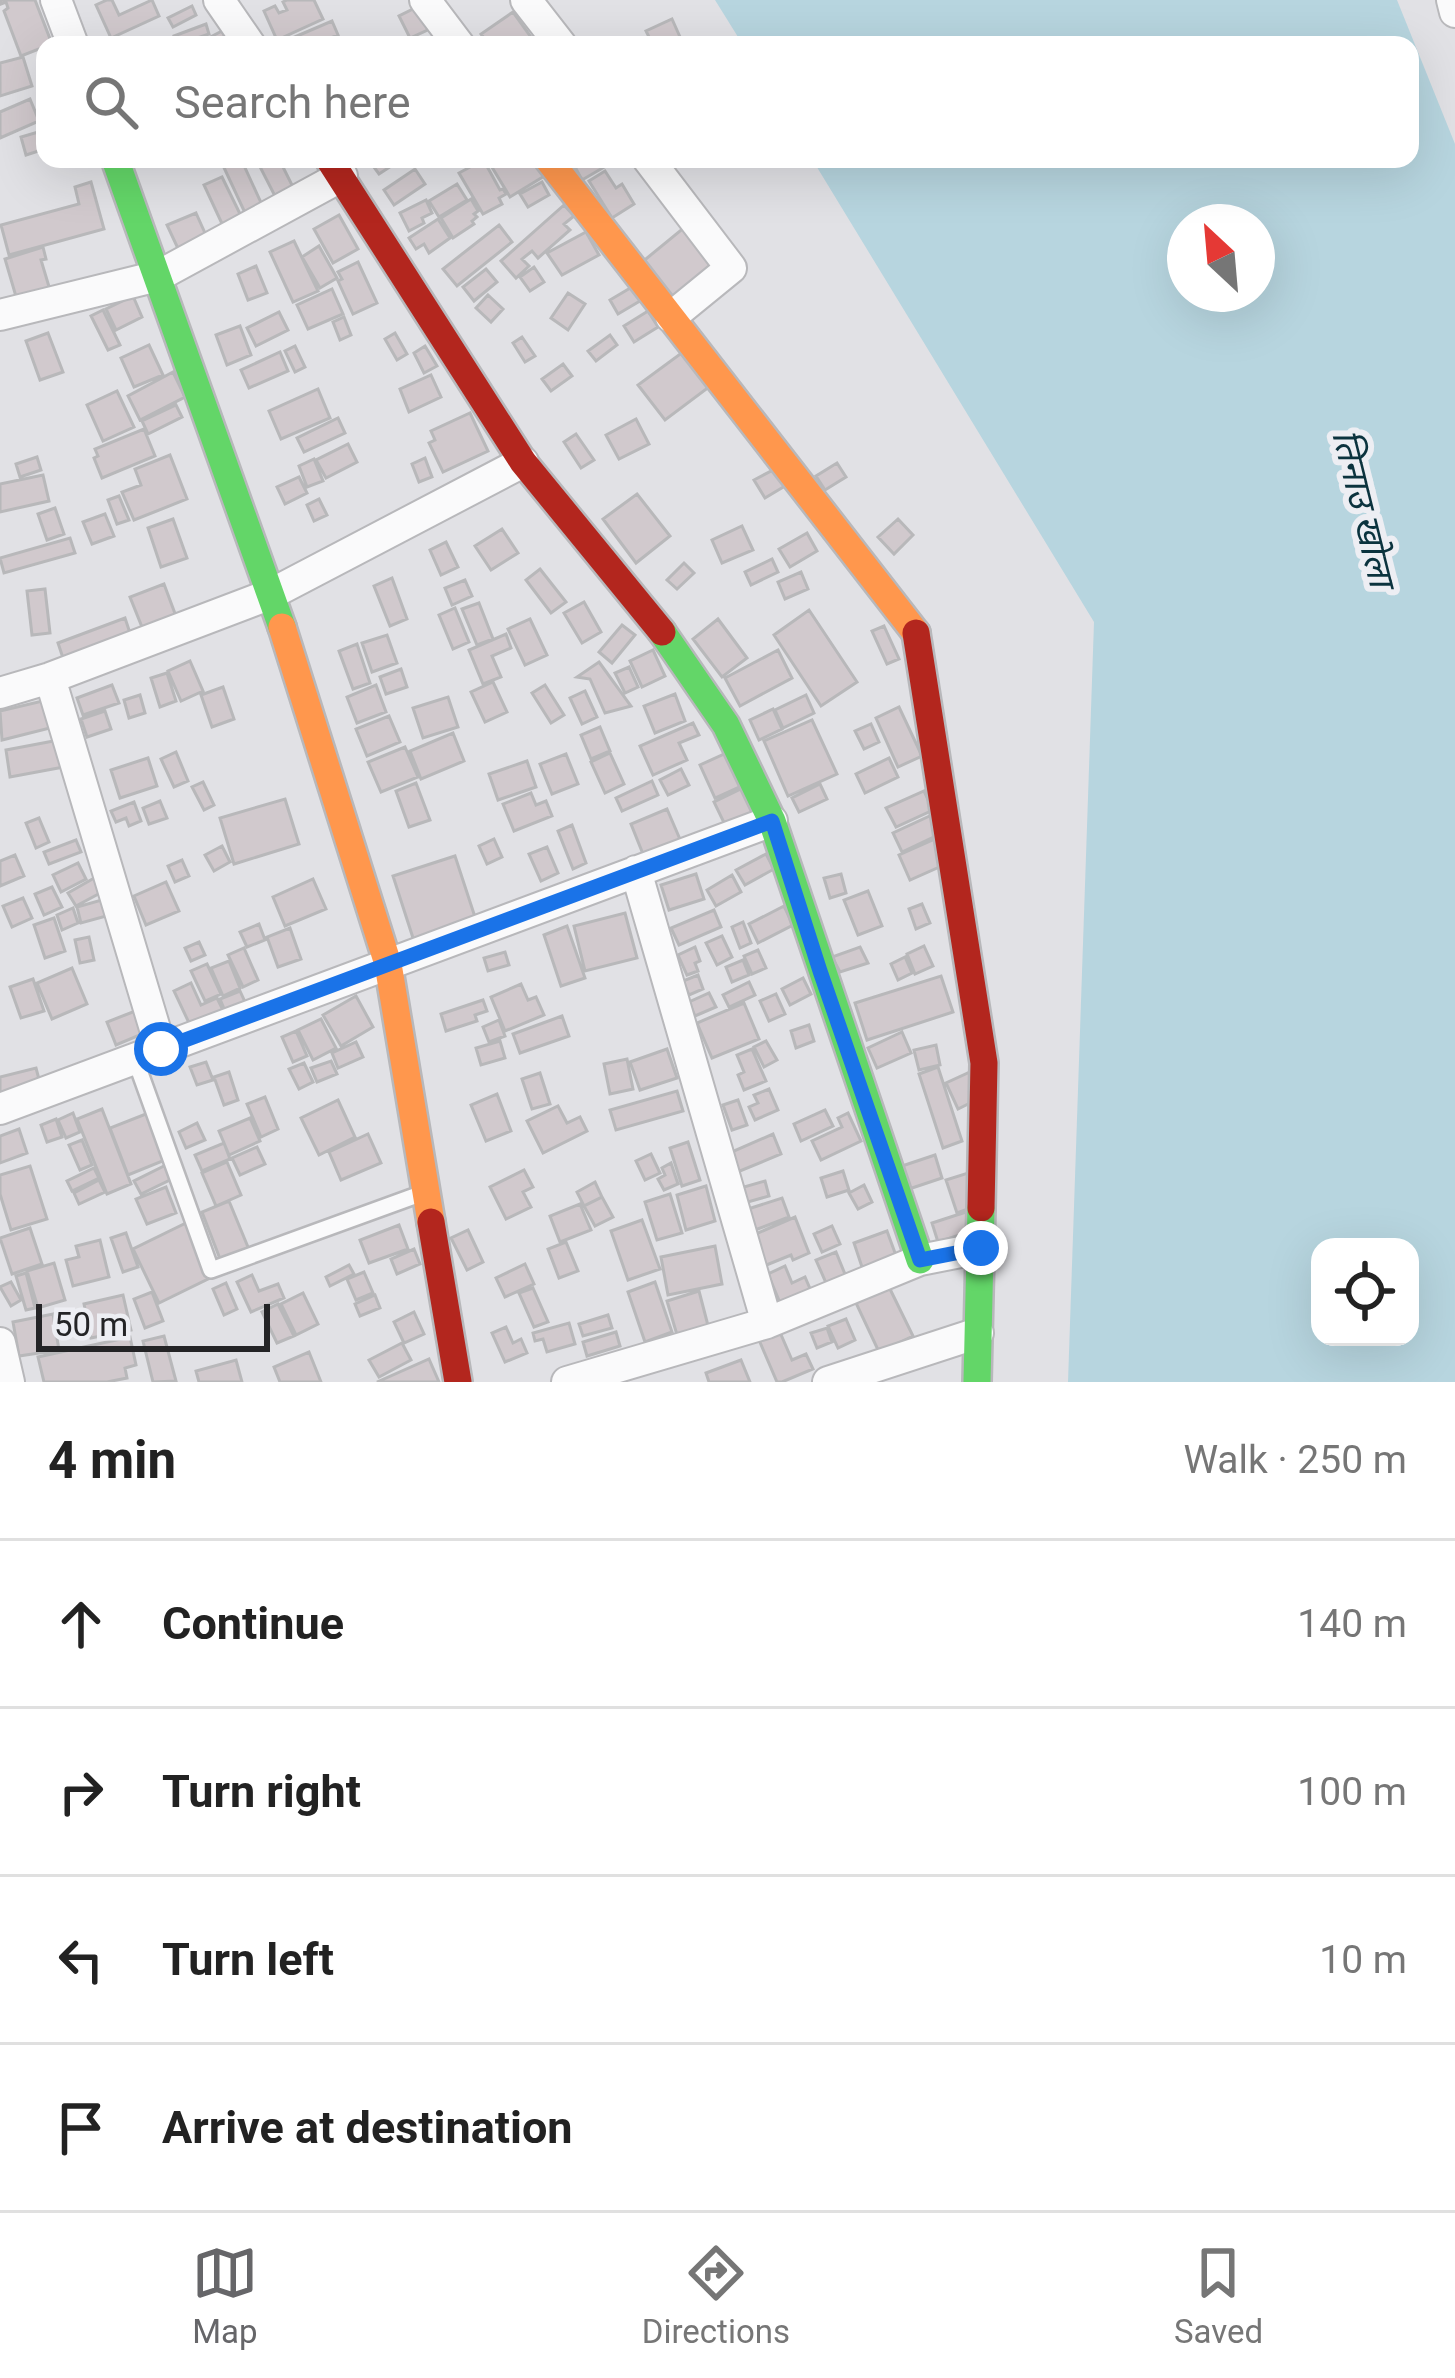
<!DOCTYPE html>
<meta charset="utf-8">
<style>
body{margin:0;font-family:Roboto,"Noto Sans Devanagari",sans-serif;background:#f6f6f6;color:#222}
.controls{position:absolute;right:36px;bottom:36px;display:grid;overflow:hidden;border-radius:24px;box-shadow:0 12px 48px #0002}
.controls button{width:108px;height:108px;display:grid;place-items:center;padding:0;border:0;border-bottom:3px solid #e0e0e0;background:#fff;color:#222;font:60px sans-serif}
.compass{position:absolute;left:1167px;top:204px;width:108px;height:108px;border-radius:50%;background:#fff;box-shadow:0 12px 48px #0002;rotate:334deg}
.scale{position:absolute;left:36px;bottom:30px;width:234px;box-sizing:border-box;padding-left:12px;border:6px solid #242426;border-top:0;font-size:33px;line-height:42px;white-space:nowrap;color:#242426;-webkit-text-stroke:9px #edeef3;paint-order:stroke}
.stop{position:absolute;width:36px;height:36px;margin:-27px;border:9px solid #1a73e8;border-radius:50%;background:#fff}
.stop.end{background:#1a73e8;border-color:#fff;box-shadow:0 3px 12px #0008}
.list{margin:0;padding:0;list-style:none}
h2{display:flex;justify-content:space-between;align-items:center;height:156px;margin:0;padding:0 48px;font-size:51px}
h2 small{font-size:39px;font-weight:400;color:#767676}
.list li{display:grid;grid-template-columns:78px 1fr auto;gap:36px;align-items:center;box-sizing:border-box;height:168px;padding:0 48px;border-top:3px solid #e0e0e0}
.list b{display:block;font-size:45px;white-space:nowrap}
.list em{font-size:39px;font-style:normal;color:#767676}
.icon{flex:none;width:66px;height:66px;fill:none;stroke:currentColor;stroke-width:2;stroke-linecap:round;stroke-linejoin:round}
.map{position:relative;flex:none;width:1455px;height:1382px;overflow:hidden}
.search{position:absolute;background:#fff;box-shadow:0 12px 48px #0002;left:36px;right:36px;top:36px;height:132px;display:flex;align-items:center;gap:30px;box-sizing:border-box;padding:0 42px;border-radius:24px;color:#767676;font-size:45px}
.sheet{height:828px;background:#fff}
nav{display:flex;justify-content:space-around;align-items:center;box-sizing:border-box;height:168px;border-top:3px solid #e0e0e0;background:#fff;font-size:33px;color:#767676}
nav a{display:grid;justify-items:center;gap:6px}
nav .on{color:#666669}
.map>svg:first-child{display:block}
.water{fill:#b7d5df;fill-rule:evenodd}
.building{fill:#d1c9cd;stroke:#b8b8ba;stroke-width:3}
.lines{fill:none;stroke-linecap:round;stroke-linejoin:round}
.lane-casing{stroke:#b8b8bb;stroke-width:20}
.street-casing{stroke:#b8b8bb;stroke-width:34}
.fast-casing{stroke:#b8b8bb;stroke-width:32}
.slow-casing{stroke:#b8b8bb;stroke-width:32}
.jam-casing{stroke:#b8b8bb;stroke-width:32}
.lane{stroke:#fafafb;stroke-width:15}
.street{stroke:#fafafb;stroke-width:30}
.fast{stroke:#63d668;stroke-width:27}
.slow{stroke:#ff974d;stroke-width:27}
.jam{stroke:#b3261e;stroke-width:27}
.route{stroke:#1a73e8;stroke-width:15}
.labels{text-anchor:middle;stroke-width:12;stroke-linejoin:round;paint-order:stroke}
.water-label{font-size:36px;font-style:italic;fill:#0b333e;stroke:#edeef3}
</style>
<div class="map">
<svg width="1455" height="1382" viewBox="0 0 1455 1382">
<rect width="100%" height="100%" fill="#e1e1e5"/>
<path class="water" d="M715 0H1397L1455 144V1382H1068L1094 622 812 159H1410V45H743ZM1185 222H1257V294H1185ZM1320 1247H1410V1337H1320Z"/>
<path class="building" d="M0 0H35L52 44 21 56 4 11 8 8 6 2 1 4Z
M107 0H112L119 15 152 0 159 16 111 38 96 5Z
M287 0H314L323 19 277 40 264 11 275 6 279 13 287 10 283 2Z
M421 5 432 28 410 38 399 16Z
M192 6 196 15 173 27 168 18Z
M513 12 536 44 489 45 481 34Z
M672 19 680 37 663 45H653L646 31Z
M332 21 338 35 314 45H276Z
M206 24 209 34 177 45 174 36Z
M222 31 229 45H195Z
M23 57 32 86 0 96V63Z
M30 99 39 121 0 138V112Z
M45 130V149L26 155 21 137Z
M220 159H241L263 207 246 215Z
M261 159H279L294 189 276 198 257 161Z
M368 159H402L379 174Z
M468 159H483L500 190 503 189 506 194 499 198 502 204 483 214 459 173 472 166Z
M487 159H536L546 175 510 197Z
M581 159H618L582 180 573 163Z
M415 169 425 184 394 205 384 190Z
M605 171 616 188 622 184 634 204 612 218 589 181Z
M222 177 243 220 224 228 204 185Z
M91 182 104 229 9 255 1 225 79 204 75 187Z
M542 182 549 195 528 207 520 194Z
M457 184 467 200 439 217 429 201Z
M471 199 478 211 474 214 477 217 472 221 474 224 453 238 441 218Z
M426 200 432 213 422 218 424 223 409 231 400 213Z
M564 205 574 216 564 224 570 230 538 258 532 251 522 259 529 266 516 278 501 261Z
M196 213 209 242 181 255 167 225Z
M339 215 358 249 333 263 314 229Z
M438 219 450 238 429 253 424 244 416 249 409 238Z
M499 225 512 242 457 286 443 269Z
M686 226 719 266 674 303 641 263Z
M586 232 599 255 562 275 547 253Z
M294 241 318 291 293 302 270 252Z
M319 246 337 278 320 288 302 257Z
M43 247 46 259 41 260 50 290 17 300 5 259Z
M358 262 377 303 353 314 338 281 342 279 338 272Z
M256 266 267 293 248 300 238 274Z
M534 267 544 282 530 291 520 277Z
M486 269 497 282 474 301 463 287Z
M637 284 645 298 618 314 610 300Z
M332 289 343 314 308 329 297 305Z
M568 293 585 304 568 330 551 318Z
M488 295 503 309 491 322 476 308Z
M133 296 142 317 116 330 106 309Z
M103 310 120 345 108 350 91 316Z
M648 311 658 327 634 342 624 326Z
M279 312 288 330 256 346 247 328Z
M344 317 351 335 340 340 333 322Z
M240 326 251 355 227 365 216 335Z
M48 333 63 372 40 380 26 341Z
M395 333 407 354 397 360 385 339Z
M610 335 617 345 596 361 588 351Z
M522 337 535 356 525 362 513 343Z
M149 345 163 375 134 387 121 358Z
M295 346 305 367 295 372 285 351Z
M425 346 437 366 424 373 414 353Z
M687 349 713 384 665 420 638 385Z
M280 352 288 371 249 388 241 370Z
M563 364 572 376 551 391 542 379Z
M173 372 185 397 140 420 128 396Z
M431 375 441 397 409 412 400 389Z
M318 389 330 418 281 439 269 411Z
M117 391 134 427 103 441 87 405Z
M176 405 182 417 148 434 142 421Z
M470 413 488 451 443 472 429 443 435 440 431 431Z
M338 418 345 433 304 452 297 438Z
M636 419 649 444 619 459 606 435Z
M144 429 155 456 102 478 94 458 98 456 95 449Z
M576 434 594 460 581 468 564 442Z
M348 444 357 462 326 478 316 460Z
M170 455 187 499 134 520 122 492 141 485 135 469Z
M37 457 41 470 20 477 16 464Z
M425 458 432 477 419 482 412 464Z
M314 459 323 481 307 487 299 466Z
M837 463 846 477 825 490 816 476Z
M775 469 785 486 765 498 754 480Z
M43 475 49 501 0 512V484Z
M299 477 307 493 285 504 277 487Z
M637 494 670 536 636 563 603 519Z
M119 496 129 520 117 524 108 500Z
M319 499 327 515 314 521 307 505Z
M55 508 64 534 47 540 38 514Z
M105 514 114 536 92 544 83 522Z
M173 519 187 558 161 567 148 528Z
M898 519 913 535 894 554 878 537Z
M742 526 753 550 722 563 712 540Z
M502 529 518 553 491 570 475 546Z
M807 533 817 551 790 567 779 549Z
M70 538 75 553 4 573 0 558Z
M446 542 458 567 441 575 430 550Z
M772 559 778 572 751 585 745 572Z
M684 563 694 573 677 589 667 580Z
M540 569 566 602 551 613 526 580Z
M801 572 808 589 785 599 778 582Z
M392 578 407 619 390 626 374 586Z
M465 580 472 596 452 605 445 588Z
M164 584 177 619 144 632 130 597Z
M45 589 50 633 32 635 27 591Z
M584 602 601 632 582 643 564 613Z
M479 603 493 639 477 645 462 609Z
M455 608 469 642 453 649 439 615Z
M809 610 857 682 821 706 774 635Z
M125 618 130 633 63 658 58 643Z
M530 619 547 655 525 665 508 629Z
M718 619 747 658 722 677 693 639Z
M622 625 635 635 612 663 599 652Z
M884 626 899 659 887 664 872 631Z
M506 634 511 648 492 656 501 677 483 684 469 650Z
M387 635 397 663 372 672 362 643Z
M357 644 370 683 353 689 339 651Z
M653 650 665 676 642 687 630 661Z
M778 650 792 678 740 706 725 678Z
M190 661 203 691 181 701 168 671Z
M599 662 631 706 605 713 590 679 577 677Z
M629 667 638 687 625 693 615 673Z
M401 669 407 687 386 694 380 677Z
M167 673 176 701 160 707 151 678Z
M493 682 507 712 485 722 471 692Z
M112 685 119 703 83 715 77 698Z
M376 685 386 712 357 723 347 697Z
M545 685 564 715 551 723 532 693Z
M223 687 234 719 212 727 201 695Z
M585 691 597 717 582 724 570 698Z
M675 694 685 721 655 733 644 706Z
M140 695 145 713 129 718 124 700Z
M806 695 814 713 783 728 775 710Z
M448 697 458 727 423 738 413 708Z
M51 699 58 726 2 740 0 711Z
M899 707 922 756 898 767 876 718Z
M773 709 782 729 759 740 750 720Z
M105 711 111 729 87 737 81 719Z
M389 716 400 742 367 756 356 729Z
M812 720 837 774 788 796 764 741Z
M693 723 699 735 679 743 687 760 653 775 640 746Z
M871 724 879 742 864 749 855 731Z
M600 727 610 751 591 759 581 735Z
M453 733 464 761 421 779 410 751Z
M64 739 69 766 10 777 6 750Z
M405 747 418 777 381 792 368 762Z
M733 750 748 783 715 798 700 765Z
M176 752 188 781 174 787 161 759Z
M610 753 624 784 605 793 591 762Z
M566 754 578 784 552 794 540 764Z
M148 758 157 786 120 798 111 770Z
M889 758 898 777 865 793 856 774Z
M527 761 536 787 498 800 489 774Z
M681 769 689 785 668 795 660 780Z
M652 781 658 795 622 811 616 798Z
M203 782 214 805 204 810 192 787Z
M416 783 430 820 409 827 396 791Z
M820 784 827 799 799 812 792 798Z
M747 786 761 814 728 831 714 802Z
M924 791 933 810 896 827 886 808Z
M531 793 536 805 546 801 552 816 514 831 503 804Z
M285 799 299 844 234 864 220 818Z
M160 801 167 818 149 824 143 808Z
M134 802 141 821 129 826 126 818 116 822 111 811Z
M667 809 682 844 645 859 631 824Z
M934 814 942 833 902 852 893 833Z
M39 818 49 842 36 848 26 823Z
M572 825 586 863 573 869 558 831Z
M494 839 502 857 487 864 479 846Z
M935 839 946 864 910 880 899 855Z
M76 840 81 852 49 864 44 852Z
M222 846 230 862 214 871 205 855Z
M547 847 558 873 541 881 529 854Z
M766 854 774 869 745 885 736 870Z
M15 855 24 876 0 886V861Z
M455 856 476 920 414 941 393 876Z
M182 860 189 876 175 882 168 866Z
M78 863 86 879 61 892 53 875Z
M696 874 704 899 669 910 661 885Z
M841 874 846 893 830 898 824 878Z
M732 875 741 892 716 906 707 890Z
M96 877 104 891 76 906 68 893Z
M313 879 326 909 285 926 273 897Z
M166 882 179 911 146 925 134 896Z
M52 887 62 907 44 915 35 894Z
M868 891 882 926 858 935 844 900Z
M23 898 32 918 12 927 3 906Z
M105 899 110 915 81 923 77 907Z
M922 904 930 923 916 929 909 909Z
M784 906 793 925 758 943 749 924Z
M73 908 78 923 62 930 57 915Z
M714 910 721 927 679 945 671 928Z
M625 913 637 958 585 971 574 926Z
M54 918 65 951 45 958 34 925Z
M743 922 751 943 740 948 732 927Z
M259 924 265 940 247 947 240 932Z
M567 926 585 978 561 986 544 935Z
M290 928 301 959 278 967 267 937Z
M722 936 732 957 717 965 706 943Z
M89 937 94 960 80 963 75 940Z
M199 942 205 955 191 961 185 948Z
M924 946 933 966 915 974 907 954Z
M695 947 700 961 695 963 698 971 687 975 678 955Z
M860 947 868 963 840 972 832 957Z
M244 948 258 980 243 987 228 955Z
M758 950 766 968 752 974 744 956Z
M505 952 509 965 488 971 484 958Z
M905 957 912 973 898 980 891 964Z
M743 960 749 975 732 982 726 967Z
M229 961 240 988 223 996 211 968Z
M207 964 221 994 205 1001 191 971Z
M72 968 87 1004 52 1019 37 983Z
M698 975 703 989 689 995 683 981Z
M941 976 953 1012 867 1040 855 1003Z
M803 978 811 994 790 1005 782 989Z
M33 979 44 1011 21 1018 10 987Z
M749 982 755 995 729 1007 723 995Z
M191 983 201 1005 217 998 223 1010 190 1025 174 991Z
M521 984 528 1000 536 997 544 1015 505 1031 491 997Z
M240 991 245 1002 225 1011 220 999Z
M709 993 716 1007 695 1016 689 1002Z
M776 994 785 1014 769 1021 760 1001Z
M356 996 373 1027 341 1046 323 1015Z
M483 1000 487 1011 475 1015 477 1021 446 1031 441 1014Z
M744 1003 759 1039 712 1058 697 1023Z
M138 1010 147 1032 116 1045 107 1022Z
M562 1016 569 1036 520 1053 513 1034Z
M321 1019 336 1048 313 1060 298 1030Z
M499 1020 505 1036 489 1042 483 1027Z
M809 1025 814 1041 796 1048 791 1031Z
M296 1031 307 1056 293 1062 282 1037Z
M902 1032 911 1053 877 1068 868 1048Z
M500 1041 505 1058 481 1065 476 1048Z
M766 1041 777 1060 764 1067 754 1047Z
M356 1042 363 1057 338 1068 332 1053Z
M936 1045 940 1065 919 1070 914 1050Z
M667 1049 677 1078 640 1090 630 1062Z
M752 1049 766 1081 744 1090 738 1075 744 1072 737 1055Z
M627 1059 633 1089 610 1094 604 1064Z
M331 1061 337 1074 317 1082 311 1068Z
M206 1062 213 1080 197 1085 190 1067Z
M304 1063 313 1082 299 1089 289 1069Z
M938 1067 962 1141 943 1148 919 1074Z
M36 1068 41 1087 0 1097V1077Z
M229 1072 238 1100 224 1105 214 1077Z
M970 1072 982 1097 958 1109 946 1083Z
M540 1073 550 1104 532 1109 522 1079Z
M769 1089 778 1110 755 1120 749 1107 758 1103 754 1095Z
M677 1091 683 1111 616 1130 610 1110Z
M497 1094 511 1131 486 1141 471 1105Z
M265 1097 278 1129 261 1137 247 1104Z
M338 1100 355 1137 319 1155 301 1118Z
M738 1100 747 1125 732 1130 723 1105Z
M558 1106 567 1123 580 1117 587 1131 543 1153 527 1121Z
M102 1109 131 1184 107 1194 77 1119Z
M825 1110 833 1126 801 1141 794 1124Z
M151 1112 170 1158 128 1175 110 1128Z
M73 1113 80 1132 66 1138 58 1120Z
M848 1113 861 1141 821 1160 812 1141 842 1127 838 1118Z
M250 1118 260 1141 229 1155 219 1131Z
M56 1119 62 1137 47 1142 41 1125Z
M197 1123 205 1140 186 1148 179 1132Z
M19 1129 27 1153 0 1163V1136Z
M368 1134 381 1163 341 1180 329 1152Z
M773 1134 781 1154 735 1173 727 1154Z
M82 1140 92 1165 80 1170 69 1145Z
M688 1142 700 1180 682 1186 670 1148Z
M224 1143 230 1159 202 1171 195 1155Z
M257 1147 265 1164 240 1175 232 1158Z
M651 1154 660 1173 645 1180 636 1161Z
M935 1155 942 1178 909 1189 902 1166Z
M227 1162 241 1195 216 1206 202 1173Z
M170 1163 176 1177 141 1194 134 1181Z
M671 1163 678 1184 664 1190 658 1179 665 1175 662 1168Z
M30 1166 47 1219 11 1230 0 1194V1175Z
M94 1168 99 1178 72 1191 67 1181Z
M524 1170 533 1187 523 1192 531 1207 506 1219 490 1187Z
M843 1171 849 1190 827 1197 821 1178Z
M968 1173 979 1205 957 1213 946 1180Z
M99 1180 105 1192 79 1204 74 1193Z
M765 1181 769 1196 741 1204 737 1189Z
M595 1182 602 1197 584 1206 577 1192Z
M864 1185 872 1202 858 1209 849 1193Z
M706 1186 715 1221 686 1230 677 1195Z
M166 1187 176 1213 147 1224 136 1199Z
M670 1194 682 1233 657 1240 645 1202Z
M602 1197 613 1217 595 1226 584 1206Z
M782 1198 789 1217 755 1230 748 1209Z
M229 1201 250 1252 222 1264 202 1212Z
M580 1204 591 1230 560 1242 550 1216Z
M966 1212 972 1231 938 1242 932 1223Z
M795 1217 809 1253 793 1260 791 1255 764 1266 751 1236Z
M642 1220 660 1269 628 1280 611 1231Z
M186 1223 212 1277 159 1303 133 1249Z
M399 1225 408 1249 369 1263 360 1240Z
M832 1226 840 1244 822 1252 814 1234Z
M30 1228 42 1264 12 1274 0 1238Z
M468 1230 483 1262 467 1270 451 1238Z
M887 1231 898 1261 864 1273 854 1243Z
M126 1233 138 1267 123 1272 111 1238Z
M100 1240 109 1277 73 1286 66 1260 79 1257 76 1246Z
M566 1242 578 1271 559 1278 548 1249Z
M715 1246 722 1284 668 1295 661 1257Z
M414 1249 420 1264 397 1274 391 1259Z
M836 1252 849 1284 830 1292 816 1260Z
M54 1263 65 1300 38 1308 27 1271Z
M525 1264 534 1284 505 1297 496 1278Z
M349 1265 354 1274 330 1286 326 1277Z
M785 1266 792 1283 805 1277 814 1298 783 1310 768 1274Z
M364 1272 373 1293 356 1300 347 1279Z
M26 1273 35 1308 26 1310 16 1276Z
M252 1275 259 1291 278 1284 284 1298 251 1312 237 1282Z
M11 1282 21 1300 11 1306 0 1287Z
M655 1282 672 1332 645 1342 628 1292Z
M226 1283 237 1309 224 1315 213 1289Z
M889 1287 913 1336 879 1352 856 1303Z
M533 1288 548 1322 534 1327 519 1293Z
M699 1291 711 1337 680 1345 667 1301Z
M152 1292 163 1321 145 1328 134 1299Z
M303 1293 318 1324 296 1335 281 1304Z
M123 1295 131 1330 91 1338 84 1304Z
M375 1295 380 1308 360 1316 355 1304Z
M278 1304 294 1336 277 1343 262 1312Z
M414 1312 424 1334 404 1343 394 1322Z
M53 1314 59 1350 19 1356 13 1322Z
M608 1315 612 1328 583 1336 579 1324Z
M846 1319 855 1340 838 1348 828 1326Z
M569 1323 575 1344 547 1352 543 1339 535 1341 533 1333Z
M506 1327 513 1343 521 1339 527 1353 505 1362 492 1333Z
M827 1328 832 1342 817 1348 811 1333Z
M779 1330 792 1360 806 1354 813 1369 782 1382H777L759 1340Z
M616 1332 620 1346 587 1356 583 1342Z
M164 1336 176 1381 153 1382 143 1341Z
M130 1337 136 1365 125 1368 127 1378 107 1382H44L38 1357Z
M402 1343 411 1360 379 1377 369 1360Z
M309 1352 321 1382H280L274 1367Z
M429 1359 439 1382H377Z
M236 1360 242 1382H199L196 1371Z
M741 1360 750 1382H709L706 1373Z"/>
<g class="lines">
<g class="lane-casing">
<path id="lane" d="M135 1059 211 1270 423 1193"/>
</g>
<g class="street-casing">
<path id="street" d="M56 0 73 45
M219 0 250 45
M425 0 459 45
M526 0 561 45
M1452 0 1455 12
M648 159 731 268 671 317
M0 315 158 276 342 176
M50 678 161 1049
M0 693 50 678 271 594 523 462
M636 871 767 1323
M0 1109 772 821
M0 1343 9 1382
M567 1382 767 1323 920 1260 981 1248
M828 1382 978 1333"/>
</g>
<g class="fast-casing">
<path id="fast" d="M115 159 282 627
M662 632 726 725 772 821 920 1260
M977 1382 981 1208"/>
</g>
<g class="slow-casing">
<path id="slow" d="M548 159 916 633
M282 627 388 964 431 1222"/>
</g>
<g class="jam-casing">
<path id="jam" d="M329 159 523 462 662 632
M916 633 984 1063 981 1208
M431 1222 458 1382"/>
</g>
<use href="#lane" class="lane"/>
<use href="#street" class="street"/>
<use href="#fast" class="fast"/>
<use href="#slow" class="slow"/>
<use href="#jam" class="jam"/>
</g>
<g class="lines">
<path class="route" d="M161 1049 772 821 820 971 920 1260 981 1248"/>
</g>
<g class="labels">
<g class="water-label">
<text transform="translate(1364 508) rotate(76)" y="13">तिनाउ खोला</text>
</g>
</g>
</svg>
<div class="controls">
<button><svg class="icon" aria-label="locate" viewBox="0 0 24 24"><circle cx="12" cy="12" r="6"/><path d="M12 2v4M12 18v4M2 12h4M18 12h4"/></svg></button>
</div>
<svg class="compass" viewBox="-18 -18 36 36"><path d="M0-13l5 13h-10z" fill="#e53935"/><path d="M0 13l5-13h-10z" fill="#767676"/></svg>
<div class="scale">50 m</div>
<div class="stop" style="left:161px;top:1049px"></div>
<div class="stop end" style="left:981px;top:1248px"></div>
<div class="search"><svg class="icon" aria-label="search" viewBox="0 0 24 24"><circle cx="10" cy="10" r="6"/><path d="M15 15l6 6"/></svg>Search here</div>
</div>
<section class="sheet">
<h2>4 min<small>Walk · 250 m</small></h2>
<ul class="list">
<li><svg class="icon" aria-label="ahead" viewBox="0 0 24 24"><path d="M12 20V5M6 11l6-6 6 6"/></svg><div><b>Continue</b></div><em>140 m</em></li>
<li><svg class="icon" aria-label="right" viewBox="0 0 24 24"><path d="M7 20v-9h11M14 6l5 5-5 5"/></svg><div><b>Turn right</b></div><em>100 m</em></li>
<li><svg class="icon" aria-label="left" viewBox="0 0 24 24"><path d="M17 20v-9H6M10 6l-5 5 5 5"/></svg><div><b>Turn left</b></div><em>10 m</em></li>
<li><svg class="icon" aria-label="arrive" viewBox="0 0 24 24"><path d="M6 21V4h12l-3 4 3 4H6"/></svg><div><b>Arrive at destination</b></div></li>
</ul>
</section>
<nav>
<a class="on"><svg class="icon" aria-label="map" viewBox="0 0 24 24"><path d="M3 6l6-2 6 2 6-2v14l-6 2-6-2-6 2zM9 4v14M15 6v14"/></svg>Map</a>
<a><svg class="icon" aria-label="directions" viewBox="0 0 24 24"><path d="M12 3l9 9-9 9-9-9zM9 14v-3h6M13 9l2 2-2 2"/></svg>Directions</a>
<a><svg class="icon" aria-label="saved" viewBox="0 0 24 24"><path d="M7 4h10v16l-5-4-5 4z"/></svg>Saved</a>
</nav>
